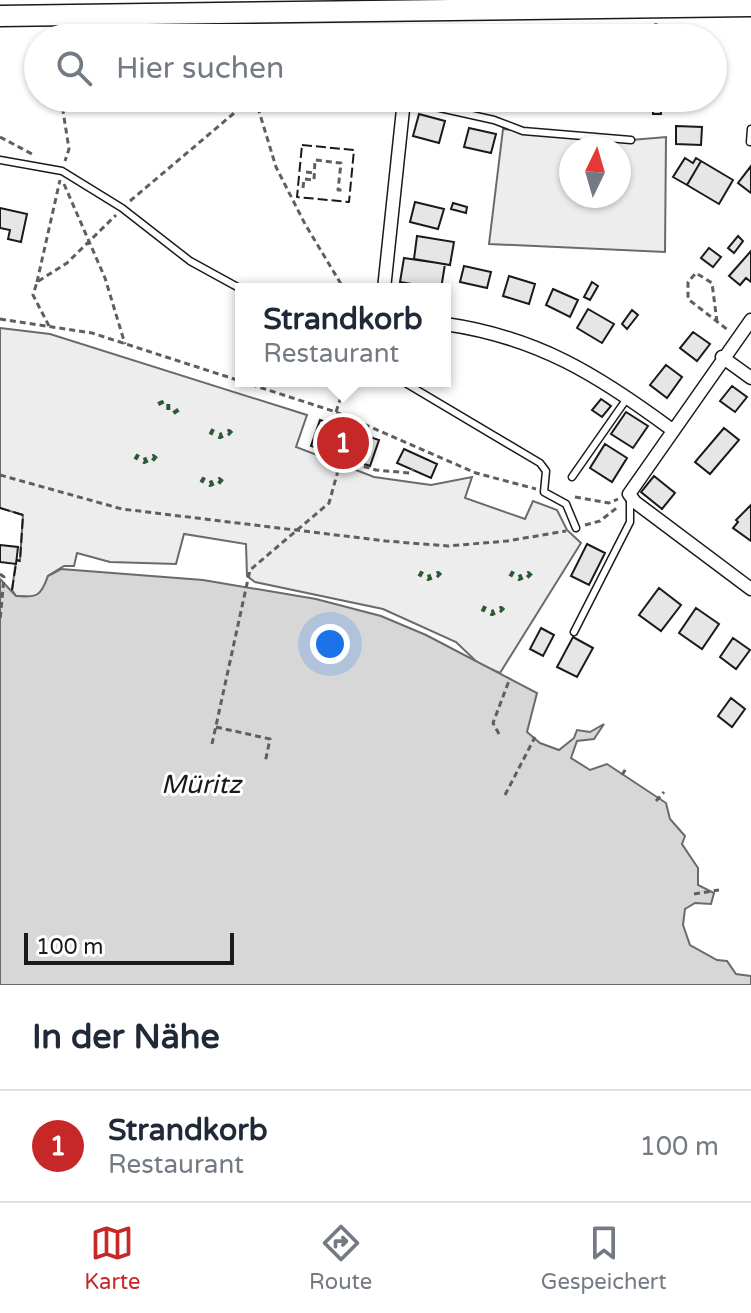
<!DOCTYPE html>
<html lang="de">
<meta charset="utf-8">
<style>
body{margin:0;font-family:"Varela Round",sans-serif;background:#f6f6f7;color:#1f2937}
.compass{position:absolute;left:559px;top:136px;width:72px;height:72px;border-radius:50%;background:#fff;box-shadow:0 2px 6px #0004;rotate:5deg}
.scale{position:absolute;left:24px;bottom:20px;width:210px;box-sizing:border-box;padding-left:8px;border:4px solid #1a1a1a;border-top:0;font-size:22px;line-height:28px;white-space:nowrap;color:#1a1a1a;-webkit-text-stroke:6px #fff;paint-order:stroke}
.you{position:absolute;left:330px;top:644px;width:28px;height:28px;margin:-20px;border:6px solid #fff;border-radius:50%;background:#1a73e8;box-shadow:0 0 0 12px #1a73e833}
.badge{display:grid;place-items:center;width:52px;height:52px;border-radius:50%;background:#c62828;color:#fff;font-size:26px;font-weight:700}
.pin{position:absolute;translate:-50% -50%;border:4px solid #fff;box-shadow:0 2px 8px #0006}
.popup{position:absolute;left:235px;top:283px;width:216px;height:104px;box-sizing:border-box;display:grid;place-content:center;border-radius:0px;background:#fff;filter:drop-shadow(0 2px 6px #0005);font-size:26px;white-space:nowrap;color:#747a83}
.popup b{font-size:30px;color:#1f2937}
.popup::after{content:'';position:absolute;left:50%;top:100%;margin-left:-16px;border:16px solid transparent;border-top-color:#fff}
.list{margin:0;padding:0;list-style:none}
h2{display:flex;justify-content:space-between;align-items:center;height:104px;margin:0;padding:0 32px;font-size:34px}
h2 small{font-size:26px;font-weight:400;color:#747a83}
.list li{display:grid;grid-template-columns:52px 1fr auto;gap:24px;align-items:center;box-sizing:border-box;height:112px;padding:0 32px;border-top:2px solid #e0e1e3}
.list b{display:block;font-size:30px;white-space:nowrap}
.list p{margin:0;font-size:26px;white-space:nowrap;color:#747a83}
.list em{font-size:26px;font-style:normal;color:#747a83}
.icon{flex:none;width:44px;height:44px;fill:none;stroke:currentColor;stroke-width:2;stroke-linecap:round;stroke-linejoin:round}
.map{position:relative;flex:none;width:751px;height:985px;overflow:hidden}
.search{position:absolute;background:#fff;box-shadow:0 2px 6px #0004;left:24px;right:24px;top:24px;height:88px;display:flex;align-items:center;gap:20px;box-sizing:border-box;padding:0 28px;border-radius:44px;color:#747a83;font-size:30px}
.sheet{height:216px;background:#fff}
nav{display:flex;justify-content:space-around;align-items:center;box-sizing:border-box;height:112px;border-top:2px solid #e0e1e3;background:#fff;font-size:22px;color:#747a83}
nav a{display:grid;justify-items:center;gap:4px}
nav .on{color:#c62828}
.map>svg:first-child{display:block}
.built{fill:#ededed;stroke:#6a6a6a;stroke-width:2;fill-rule:evenodd}
.water{fill:#d7d7d7;stroke:#6a6a6a;stroke-width:2}
.building{fill:#e6e6e6;stroke:#1a1a1a;stroke-width:2}
.lines{fill:none;stroke-linecap:round;stroke-linejoin:round}
.lane-casing{stroke:#1a1a1a;stroke-width:9}
.street-casing{stroke:#1a1a1a;stroke-width:15}
.primary-casing{stroke:#1a1a1a;stroke-width:23}
.path{stroke:#5f5f5f;stroke-width:3;stroke-dasharray:6 4;stroke-linecap:butt}
.lane{stroke:#fff;stroke-width:6}
.street{stroke:#fff;stroke-width:12}
.primary{stroke:#fff;stroke-width:20}
.hedge{stroke:#2b5a34;stroke-width:6;stroke-dasharray:4 6;stroke-linecap:butt}
.fence{stroke:#1a1a1a;stroke-width:2;stroke-dasharray:10 4;stroke-linecap:butt}
.labels{text-anchor:middle;stroke-width:6;stroke-linejoin:round;paint-order:stroke}
.water-label{font-size:26px;font-style:italic;fill:#1a1a1a;stroke:#fff}
</style>
<div class="map">
<svg width="751" height="985" viewBox="0 0 751 985">
<rect width="100%" height="100%" fill="#fff"/>
<path class="built" d="M503 129 631 140 666 137 665 252 489 244ZM571 148H619V196H571Z
M0 328 50 334 307 415 296 447 374 477 431 485 472 477 465 498 525 519 533 501 557 510 567 530 581 543 500 673 479 664 456 642 383 609 255 582 247 576 246 544 184 534 176 564 110 562 77 553 74 566H64L48 576 42 593 36 597 16 596 12 590 16 560H20L23 515 0 508Z"/>
<path class="water" d="M61 569 203 580 316 599 381 616 426 635 537 693 527 732 540 743 559 750 574 738 577 730 590 732 604 724 594 739 577 741 571 758 590 770 607 764 666 803 670 819 685 836 682 844 698 868V885L714 893 711 904 695 903 685 909 683 925 690 945 717 960 727 961 736 974 751 976V985H0V579L16 596C37 598 41 596 48 576Z"/>
<path class="building" d="M713 59H721V87H713Z
M533 98H551V103H533Z
M653 98H660L661 114H653Z
M614 100H632V107H614Z
M419 114 445 121 439 143 413 136Z
M676 126 702 127 701 145 676 144Z
M469 128 496 134 491 153 464 147Z
M685 158 693 163 696 158 701 161 687 185 673 177Z
M701 161 733 180 719 204 687 185Z
M751 166V193L738 183Z
M415 202 444 209 438 229 410 222Z
M453 203 467 207 466 213 451 209Z
M0 208 27 214 21 242 8 239 10 230 0 228Z
M417 236 454 242 450 265 414 259Z
M738 236 743 241 734 253 728 248Z
M709 248 721 257 713 267 701 258Z
M751 251V282L746 278 740 285 729 276Z
M404 258 445 264 441 289 400 282Z
M464 266 491 272 487 288 460 282Z
M509 276 535 284 529 304 503 296Z
M592 282 598 286 590 300 584 297Z
M553 289 578 300 570 317 546 305Z
M588 309 614 324 602 343 577 328Z
M632 310 638 315 627 329 622 324Z
M693 332 710 344 697 361 680 348Z
M666 365 682 377 667 398 650 385Z
M732 386 747 397 735 412 720 401Z
M601 399 611 406 602 417 592 410Z
M626 412 648 426 633 448 611 434Z
M320 420 379 440 370 466 311 446Z
M724 428 739 440 710 474 695 462Z
M605 444 627 458 612 482 590 468Z
M404 449 437 464 431 478 397 463Z
M654 476 675 493 662 509 641 492Z
M751 505V541L733 528 738 522 736 520Z
M587 544 605 553 589 585 571 576Z
M0 545 18 547 16 564 0 562Z
M659 588 681 605 661 631 639 615Z
M696 608 719 624 702 649 679 633Z
M541 628 554 635 543 656 530 649Z
M573 637 593 648 577 677 557 667Z
M733 638 750 650 736 669 720 657Z
M731 698 745 709 732 727 718 716Z"/>
<g class="lines">
<g class="lane-casing">
<path id="lane" d="M404 100 494 120 523 131 631 140
M750 142 751 129
M0 160 62 171 122 208 190 261 241 289
M402 381 540 463 546 471 544 492 566 504 576 528
M572 477 628 397
M574 632 630 522V501"/>
</g>
<g class="street-casing">
<path id="street" d="M384 289 404 100
M751 320 629 494 635 502 751 589
M445 324C537 337 598 375 671 429
M722 357 751 378"/>
</g>
<g class="primary-casing">
<path id="primary" d="M0 16 751 6"/>
</g>
<path class="path" d="M266 34 655 30 656 23
M61 98 69 149 65 161
M255 98 276 167 305 224 344 289
M0 137 32 154
M306 172 315 173
M64 184 105 278 125 344
M303 188 304 179 314 180 315 160 341 163 338 190H343
M130 201 252 98
M37 282 60 180
M0 319 92 333 336 412 476 473 536 489
M717 322 712 283 696 273 688 282V299L728 330
M49 326 33 295 37 282 67 263 116 215
M336 412 346 381
M0 475 122 509 386 541 448 546 507 541 566 531
M575 497 609 503 618 499
M585 525 600 521 619 506
M0 574 4 577 0 621
M216 727 270 739 265 763
M499 734 493 723 510 678
M212 744 250 570 329 503 341 460 376 470 410 473 413 469
M622 775 627 767
M505 795 535 737
M656 801 664 792
M694 894 719 890"/>
<use href="#lane" class="lane"/>
<use href="#street" class="street"/>
<use href="#primary" class="primary"/>
<path class="hedge" d="M160 401 163 407H173L179 416
M210 431 220 436 229 432 234 437
M135 456 144 461 153 457 159 462
M201 479 210 484 219 480 225 485
M419 573 428 578 438 574 443 579
M510 573 519 578 528 574 533 579
M482 608 492 613 501 609 506 614"/>
<path class="fence" d="M302 145 354 150 349 202 297 197Z
M0 508 23 515 20 561 16 560
M12 590 16 564"/>
</g>
<g class="labels">
<g class="water-label">
<text x="201" y="793">Müritz</text>
</g>
</g>
</svg>
<svg class="compass" viewBox="-18 -18 36 36"><path d="M0-13l5 13h-10z" fill="#e53935"/><path d="M0 13l5-13h-10z" fill="#747a83"/></svg>
<div class="scale">100 m</div>
<div class="you"></div>
<div class="pin badge" style="left:343px;top:443px">1</div>
<div class="popup"><b>Strandkorb</b>Restaurant</div>
<div class="search"><svg class="icon" aria-label="search" viewBox="0 0 24 24"><circle cx="10" cy="10" r="6"/><path d="M15 15l6 6"/></svg>Hier suchen</div>
</div>
<section class="sheet">
<h2>In der Nähe<small></small></h2>
<ul class="list">
<li><span class="badge">1</span><div><b>Strandkorb</b><p>Restaurant</p></div><em>100 m</em></li>
</ul>
</section>
<nav>
<a class="on"><svg class="icon" aria-label="map" viewBox="0 0 24 24"><path d="M3 6l6-2 6 2 6-2v14l-6 2-6-2-6 2zM9 4v14M15 6v14"/></svg>Karte</a>
<a><svg class="icon" aria-label="directions" viewBox="0 0 24 24"><path d="M12 3l9 9-9 9-9-9zM9 14v-3h6M13 9l2 2-2 2"/></svg>Route</a>
<a><svg class="icon" aria-label="saved" viewBox="0 0 24 24"><path d="M7 4h10v16l-5-4-5 4z"/></svg>Gespeichert</a>
</nav>
